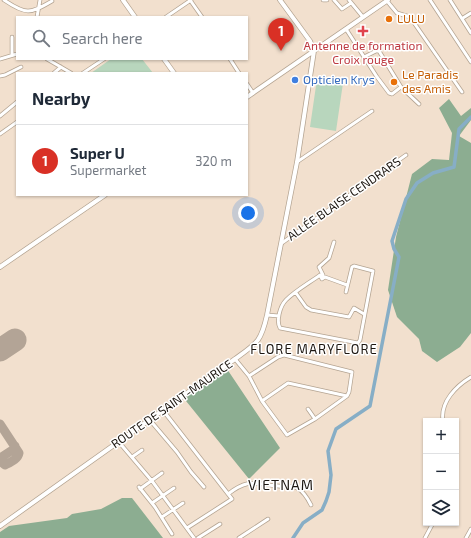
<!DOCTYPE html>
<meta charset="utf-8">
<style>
body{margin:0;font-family:"Exo 2",sans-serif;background:#f2f2f3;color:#1f2937}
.controls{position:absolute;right:12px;bottom:12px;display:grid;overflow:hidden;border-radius:0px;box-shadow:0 1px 3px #0004}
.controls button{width:36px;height:36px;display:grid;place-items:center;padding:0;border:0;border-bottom:1px solid #e0e1e3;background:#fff;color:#1f2937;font:20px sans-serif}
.you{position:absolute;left:248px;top:213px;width:14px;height:14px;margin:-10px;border:3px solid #fff;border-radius:50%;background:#1a73e8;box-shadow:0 0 0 6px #1a73e833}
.badge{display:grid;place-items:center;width:26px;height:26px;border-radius:50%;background:#d93025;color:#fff;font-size:13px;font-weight:700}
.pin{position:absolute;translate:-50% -33px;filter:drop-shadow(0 1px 2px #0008)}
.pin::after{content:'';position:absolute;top:21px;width:14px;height:12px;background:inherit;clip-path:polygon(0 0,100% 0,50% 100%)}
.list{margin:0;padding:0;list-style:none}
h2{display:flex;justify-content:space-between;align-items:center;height:52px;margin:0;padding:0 16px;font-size:17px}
h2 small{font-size:13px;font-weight:400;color:#747a83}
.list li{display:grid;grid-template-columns:26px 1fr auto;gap:12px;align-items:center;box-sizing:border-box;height:72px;padding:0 16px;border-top:1px solid #e0e1e3}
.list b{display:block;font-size:15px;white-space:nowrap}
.list p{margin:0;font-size:13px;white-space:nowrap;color:#747a83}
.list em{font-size:13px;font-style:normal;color:#747a83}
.icon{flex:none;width:22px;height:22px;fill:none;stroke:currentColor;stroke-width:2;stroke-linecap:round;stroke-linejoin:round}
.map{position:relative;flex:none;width:471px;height:538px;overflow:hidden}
.search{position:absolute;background:#fff;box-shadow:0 1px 3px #0004;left:16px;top:16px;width:232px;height:44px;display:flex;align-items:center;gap:10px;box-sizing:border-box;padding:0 14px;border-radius:0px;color:#747a83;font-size:15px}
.panel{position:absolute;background:#fff;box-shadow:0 1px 3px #0004;left:16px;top:72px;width:232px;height:124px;border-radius:0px}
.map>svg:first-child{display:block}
.green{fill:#b8d6bd}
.forest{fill:#8cad91}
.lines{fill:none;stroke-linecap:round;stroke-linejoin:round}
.canal{stroke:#87aec6;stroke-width:3.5}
.taxiway{stroke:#b3a496;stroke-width:9}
.runway{stroke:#b3a496;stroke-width:23}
.minor-casing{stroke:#b4a492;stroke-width:4.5}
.tertiary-casing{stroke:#b4a492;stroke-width:5.5}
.minor{stroke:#fff;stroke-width:3}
.tertiary{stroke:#fff;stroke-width:4}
.food-dot{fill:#e8710a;stroke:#fff;stroke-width:1.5}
.health-dot{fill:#e0444e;stroke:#fff;stroke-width:1.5}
.shop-dot{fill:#3f7fe0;stroke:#fff;stroke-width:1.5}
.labels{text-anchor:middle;stroke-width:3;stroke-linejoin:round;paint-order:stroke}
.food-label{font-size:12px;fill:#c56008;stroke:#fff;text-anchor:start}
.health-label{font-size:12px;fill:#be3a42;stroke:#fff}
.shop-label{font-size:12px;fill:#366cbe;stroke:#fff;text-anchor:start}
.street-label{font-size:12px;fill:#1d1711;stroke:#fff}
.neighbourhood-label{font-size:13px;letter-spacing:1px;fill:#1d1711;stroke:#fff}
.quarter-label{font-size:14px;letter-spacing:1px;fill:#1d1711;stroke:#fff}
</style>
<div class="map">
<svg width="471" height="538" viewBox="0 0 471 538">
<rect width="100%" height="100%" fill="#f2e0ce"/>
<path class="green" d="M111 59H142L153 73H91Z
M317 79 343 83 336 131 310 127Z"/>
<path class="forest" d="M449 99 461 116 471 108V120L459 136 471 143V333L460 347 437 362 422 351 419 339 397 317 388 290 396 237 412 174 432 159 449 160 452 133 439 108Z
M225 366 280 448 249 479 182 396Z
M122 498H132L163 538H0V532L9 526 67 518 72 514 101 509Z"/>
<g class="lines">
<path class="canal" d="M293 538 303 523 322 510 326 501 329 492 331 475 328 451 336 429 370 406 399 257 394 249 392 241 406 199 417 183 433 173 454 167 459 129 471 117"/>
<path class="taxiway" d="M3 348 15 346 18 343 15 340
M0 424 19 453C18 459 11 462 5 465L0 461
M0 458 14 449 15 446"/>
<path class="runway" d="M0 350 15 340"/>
<g class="minor-casing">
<path id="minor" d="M4 0C26 15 30 14 52 1
M190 0 202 17
M323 0H327
M334 0 342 9 351 3
M349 0 363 17
M430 0 471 62
M450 0 471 33
M387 1 397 13 410 17 462 92
M37 17 40 0
M166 17 191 0
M463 18 471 13
M346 29 377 77 389 93 392 94 401 87
M12 37V55
M364 57 376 51H379L401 87 419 104
M0 59 17 54
M47 59 71 73
M230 59 239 73
M54 73 61 67
M83 73 104 59
M0 76 5 75 21 67
M247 84 253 93
M0 116 17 102
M0 134 17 122
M297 162 372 111
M282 243 406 155
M322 279 320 275C309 283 295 291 286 300 280 306 276 321 280 328L358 343 360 340 373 271 354 266 352 267 346 292
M322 279 323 275 319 267 329 258 334 242
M322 279 325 277 347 285
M296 293 306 307 311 310 349 317 354 308 364 314
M267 315 279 316
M235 359 249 376 262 401 287 435 315 419 347 396 349 392 352 372 284 355 278 357 249 376
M262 401 288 383 347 396
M162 409 232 499 187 528
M308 409 315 419
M149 419 177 452 191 472 204 487
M443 421C440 402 456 386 471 377
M118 441 152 481 194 538
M132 457 142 450
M139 487 155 507 172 534
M140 489 162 473
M228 494C249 478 254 484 278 486 284 487 292 485 297 488 303 491 308 499 311 505
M152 503 174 488
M162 517 183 503
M198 538 220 524
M239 538 268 519
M425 538 433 523
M466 538 471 529"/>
</g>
<g class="tertiary-casing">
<path id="tertiary" d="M123 0 135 17
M164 59 174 73
M247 97 388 0
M0 267 105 195
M0 526 235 359C257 343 261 342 267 315L297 162 314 51 310 41 280 0"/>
</g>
<use href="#minor" class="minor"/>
<use href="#tertiary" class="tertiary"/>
</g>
<g class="food-dot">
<circle cx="389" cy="19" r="4"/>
<circle cx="394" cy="82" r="4"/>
</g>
<path class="health-dot" d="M361 25h4v4h4v4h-4v4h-4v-4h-4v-4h4z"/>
<circle class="shop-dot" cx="295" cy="80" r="4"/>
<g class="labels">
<g class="food-label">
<text x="397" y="23">LULU</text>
<text x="402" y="79">Le Paradis<tspan x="402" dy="14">des Amis</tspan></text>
</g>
<g class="health-label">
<text x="363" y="50">Antenne de formation<tspan x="363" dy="14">Croix rouge</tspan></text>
</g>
<g class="shop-label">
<text x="303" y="84">Opticien Krys</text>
</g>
<g class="street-label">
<text transform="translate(344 199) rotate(-35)" y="4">ALLÉE BLAISE CENDRARS</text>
<text transform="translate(172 404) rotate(-35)" y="4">ROUTE DE SAINT-MAURICE</text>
</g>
<g class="neighbourhood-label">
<text x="314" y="354">FLORE MARYFLORE</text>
</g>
<g class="quarter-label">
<text x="281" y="490">VIETNAM</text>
</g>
</g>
</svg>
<div class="controls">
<button>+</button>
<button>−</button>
<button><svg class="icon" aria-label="layers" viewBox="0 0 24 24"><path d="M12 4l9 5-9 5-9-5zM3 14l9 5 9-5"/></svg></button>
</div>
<div class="you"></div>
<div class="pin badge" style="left:281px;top:51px">1</div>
<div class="search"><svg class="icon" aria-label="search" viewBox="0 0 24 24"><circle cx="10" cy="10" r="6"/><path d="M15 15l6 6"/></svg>Search here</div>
<section class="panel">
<h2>Nearby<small></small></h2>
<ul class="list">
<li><span class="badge">1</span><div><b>Super U</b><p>Supermarket</p></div><em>320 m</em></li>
</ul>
</section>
</div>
